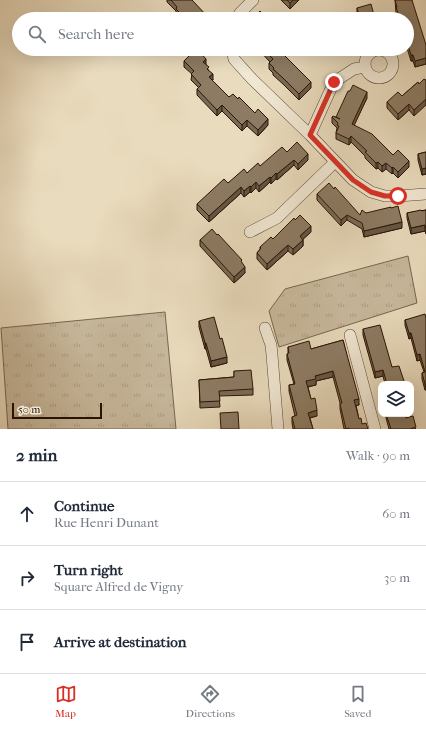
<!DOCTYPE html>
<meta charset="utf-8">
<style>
body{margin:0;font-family:"IM FELL French Canon",serif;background:#f2f2f3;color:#1f2937}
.controls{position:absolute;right:12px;bottom:12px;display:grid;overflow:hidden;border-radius:8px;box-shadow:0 4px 16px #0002}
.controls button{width:36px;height:36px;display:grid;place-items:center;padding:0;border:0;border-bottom:1px solid #e0e1e3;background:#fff;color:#1f2937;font:20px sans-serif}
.scale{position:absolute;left:12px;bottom:10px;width:90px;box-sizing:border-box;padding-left:4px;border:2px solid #291303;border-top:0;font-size:11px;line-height:14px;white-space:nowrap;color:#291303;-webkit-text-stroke:3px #f1e8d4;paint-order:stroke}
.stop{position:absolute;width:12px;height:12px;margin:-9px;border:3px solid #d93025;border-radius:50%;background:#fff}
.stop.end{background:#d93025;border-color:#fff;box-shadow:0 1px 4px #0008}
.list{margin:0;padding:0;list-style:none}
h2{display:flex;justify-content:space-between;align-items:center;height:52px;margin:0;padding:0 16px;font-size:17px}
h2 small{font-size:13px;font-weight:400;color:#747a83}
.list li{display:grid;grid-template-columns:26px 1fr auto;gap:12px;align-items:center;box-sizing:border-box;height:64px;padding:0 16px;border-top:1px solid #e0e1e3}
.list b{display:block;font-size:15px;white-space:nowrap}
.list p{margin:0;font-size:13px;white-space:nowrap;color:#747a83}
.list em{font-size:13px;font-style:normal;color:#747a83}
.icon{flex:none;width:22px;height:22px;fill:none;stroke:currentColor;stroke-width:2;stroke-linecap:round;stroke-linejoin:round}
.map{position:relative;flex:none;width:426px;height:429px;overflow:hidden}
.search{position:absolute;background:#fff;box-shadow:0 4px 16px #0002;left:12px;right:12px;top:12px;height:44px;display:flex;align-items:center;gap:10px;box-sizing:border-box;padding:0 14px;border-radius:22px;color:#747a83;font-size:15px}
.sheet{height:244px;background:#fff}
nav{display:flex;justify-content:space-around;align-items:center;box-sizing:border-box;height:56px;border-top:1px solid #e0e1e3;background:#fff;font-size:11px;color:#747a83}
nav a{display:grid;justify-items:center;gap:2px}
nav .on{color:#d93025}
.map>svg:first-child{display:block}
.grass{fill:url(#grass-tufts);stroke:#786650}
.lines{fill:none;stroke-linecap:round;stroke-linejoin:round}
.minor-casing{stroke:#594532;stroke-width:12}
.minor{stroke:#f1e8d4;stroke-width:11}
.wall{fill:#796a56;stroke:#291303}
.shaded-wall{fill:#635646;stroke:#291303}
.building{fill:#8d7b64;stroke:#291303}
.route{stroke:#d93025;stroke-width:5}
</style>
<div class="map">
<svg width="426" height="429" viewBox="0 0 426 429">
<defs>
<pattern id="grass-tufts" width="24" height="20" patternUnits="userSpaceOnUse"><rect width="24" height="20" fill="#c8b99d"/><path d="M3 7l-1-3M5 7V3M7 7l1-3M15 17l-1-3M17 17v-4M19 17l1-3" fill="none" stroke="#ac9e86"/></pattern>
</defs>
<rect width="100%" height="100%" fill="#e9dbbd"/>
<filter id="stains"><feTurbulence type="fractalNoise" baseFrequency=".005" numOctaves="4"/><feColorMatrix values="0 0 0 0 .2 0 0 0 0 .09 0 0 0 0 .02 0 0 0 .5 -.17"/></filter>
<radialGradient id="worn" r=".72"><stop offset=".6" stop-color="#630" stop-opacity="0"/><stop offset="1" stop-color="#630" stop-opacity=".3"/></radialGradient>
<path class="grass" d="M408 256 417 303 279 347 269 311 285 289Z
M165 312 176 429H8L1 328Z"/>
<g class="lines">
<g class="minor-casing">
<path id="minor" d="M237 19 240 13 253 0
M232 49 234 59 252 79 310 135 353 180 371 192 385 196H398L426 194
M365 64a14 14 0 1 1 28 0a14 14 0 1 1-28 0Z
M310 135 334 82 354 69 365 67
M250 232 277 218 335 162
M265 328 271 345 272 355 278 429
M350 335 375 429"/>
</g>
<use href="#minor" class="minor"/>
</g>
<path class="wall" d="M167 0H191L208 19H180L176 15V11L167 2Z
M281 0H299L290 9Z
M395 0 426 45V64L415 67 413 61H411L407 48V19H398L396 13Z
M357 8 375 19 357 15Z
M258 49H286V53L284 55 311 88 299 100 284 85 273 75V73L269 69V63L270 62Z
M184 61 206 65 213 80H212L229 97 238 99 268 125 258 136 247 126 242 131 222 111 217 116 197 95V89L199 88 191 80 192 74 184 67Z
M418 82 414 116 409 110 398 120 387 108V102L402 96Z
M367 98 354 125 409 167 398 178 393 173 392 174 386 169 382 172 378 168 376 169 365 158V156L351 142 349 145 336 139V133L337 128 332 123V117H336Z
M287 152 308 160 298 170 294 165 277 180 276 179 271 184 270 182 259 192 256 188 251 193 250 192 244 197 241 193 209 222 197 210V204L228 183Z
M426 152V174L422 175 418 160V154Z
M334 189 360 215 366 213 402 228 364 237 362 229 347 220 341 226 317 200V194Z
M426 210V234L425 231 411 234 407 218V213Z
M311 232 303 239V246L293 255 288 251 267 270 257 259V253L260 249V247L273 239Z
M200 240 242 263 245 273 234 283 200 246Z
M426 318V390H425L422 379V373L424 372 420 360 417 361 411 338 409 339 405 325V320Z
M199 321 220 339 227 363 211 367 206 349H205L199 327Z
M363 329 392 367 405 384H385L383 376 375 378 363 335Z
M343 340 359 405H356L359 419 362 424 368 429H344L340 409V403L333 377 316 381V385L308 387 311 399 317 416 310 418 313 429H293L292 423V417L295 416 289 391V385L294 384 287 360V354H288V347L311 349Z
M234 371 253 389V395L219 396 220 407 200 408 199 380 234 377Z
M385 414H405L406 418 416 429H389Z"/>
<path class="shaded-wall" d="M293 0H299L290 9V3Z
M283 49H286V53L281 58V52Z
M411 55H413V61H411Z
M426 58V64L415 67V61Z
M206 59V65L203 68V62Z
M213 74V80L209 83V77Z
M311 82V88L299 100V94Z
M367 92V98L352 130V124Z
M426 99V105L414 116V110Z
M409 104V110L398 120V114Z
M222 105V111L217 116V110Z
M268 119V125L258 136V130Z
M247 120V126L242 131V125Z
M351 136V142L349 145V139Z
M308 154V160L298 170V164Z
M294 160V165L277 180V174Z
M409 161V167L398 178V172Z
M378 162V168L376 169V163Z
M386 163V169L382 172V166Z
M393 167V173L392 174V168Z
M426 168V174L422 175V169Z
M276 173V179L271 184V178Z
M270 177V182L259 192V186Z
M256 182V188L251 193V187Z
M250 186V192L244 197V191Z
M241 187V193L209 222V216Z
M347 215V220L341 226V220Z
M402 222V228L364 237V231Z
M425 225V231L411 234V228Z
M311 226V232L300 242V236Z
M303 240V246L293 255V249Z
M288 245V251L267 270V264Z
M245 267V273L234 283V277Z
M409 333H411V338L409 339Z
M205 343H206V349H205Z
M420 354V360L417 361V355Z
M227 357V363L211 367V361Z
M383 370V376L375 378V372Z
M333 371V377L316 381V385L306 387V381L315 376Z
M425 384H426V390H425Z
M359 399V405L354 406V400Z
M317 410V416L308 418V413Z"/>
<path class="building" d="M171 0H192L208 17 206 19H186L176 9 177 7Z
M287 0H293L290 3Z
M395 0H412L426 45V58L415 61 413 55H411L407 42V19H400L396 7H397Z
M371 4 375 19H344L359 15 357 8Z
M260 11 268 19H252Z
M196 49H197L206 59 203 62 209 67 207 69 213 74 209 77 229 97 233 94 238 99 239 97 255 113 258 109 268 119 258 130 247 120 242 125 222 105 217 110 197 89 201 85 191 74 194 71 184 61Z
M263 49H283L281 52 311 82 299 94 284 79 273 69 274 68 269 63 273 59Z
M424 79 426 80V99L414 110 409 104 398 114 387 102 398 92 402 96 418 82 419 84Z
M353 85 367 92 352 124 372 134 393 155 398 150 409 161 398 172 393 167 392 168 386 163 382 166 378 162 376 163 365 152 367 151 351 136 349 139 336 133 339 126 337 125 338 123 332 117 333 116 340 119 336 117 348 91H350Z
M297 142 308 154 298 164 294 160 277 174 276 173 271 178 270 177 259 186 256 182 251 187 250 186 244 191 241 187 209 216 197 204 224 179 228 183 244 169 247 173 258 163 260 166 282 147 287 152Z
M426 152V168L422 169 418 154Z
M329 183 334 189 335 187 360 215 362 210 366 213 391 207V208L398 206 402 222 364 231 362 223 347 215 341 220 317 194Z
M421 210 422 211 426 210V228L425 225 411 228 407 213Z
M300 215 311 226 300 236 303 240 293 249 288 245 267 264 257 253 261 248 260 247 271 237 273 239 294 218 295 220Z
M212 229 217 235 218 234 242 260 241 261 245 267 234 277 200 240Z
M425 314 426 318V384H425L422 373 425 372 420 354 417 355 411 333H409L405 320Z
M214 317 220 339 222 338 227 357 211 361 206 343H205L199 321Z
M380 325 392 367 399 366 405 384H387L383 370 375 372 363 329Z
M343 340 359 399 354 400 359 419 361 418 362 424 366 423 368 429H349V428L346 429 340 404 342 403 333 371 315 376 316 379 306 381 311 399 315 398 317 410 308 413 313 429H295L292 417 297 415 289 385 295 384 287 354 289 353 288 347 309 341 311 349Z
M251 370 253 389 219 391 220 401 200 402 199 380 234 377V371Z
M238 412 239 429H221L220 413Z
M386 414H405L406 418 413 416 416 427 410 429H391Z"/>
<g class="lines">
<path class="route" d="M334 82 310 135 353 180 371 192 385 196H398"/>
</g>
<rect width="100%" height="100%" filter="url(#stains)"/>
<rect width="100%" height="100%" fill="url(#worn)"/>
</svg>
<div class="controls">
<button><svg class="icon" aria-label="layers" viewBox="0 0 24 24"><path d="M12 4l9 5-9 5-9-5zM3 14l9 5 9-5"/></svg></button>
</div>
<div class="scale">50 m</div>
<div class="stop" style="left:398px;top:196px"></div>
<div class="stop end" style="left:334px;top:82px"></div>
<div class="search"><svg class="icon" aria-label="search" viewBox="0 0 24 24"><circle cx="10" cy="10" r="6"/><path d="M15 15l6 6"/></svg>Search here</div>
</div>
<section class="sheet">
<h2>2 min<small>Walk · 90 m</small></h2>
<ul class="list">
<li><svg class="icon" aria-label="ahead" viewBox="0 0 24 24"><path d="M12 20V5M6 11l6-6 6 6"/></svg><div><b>Continue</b><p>Rue Henri Dunant</p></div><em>60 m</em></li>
<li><svg class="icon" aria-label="right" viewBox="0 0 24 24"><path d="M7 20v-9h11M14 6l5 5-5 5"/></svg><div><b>Turn right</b><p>Square Alfred de Vigny</p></div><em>30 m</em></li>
<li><svg class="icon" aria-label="arrive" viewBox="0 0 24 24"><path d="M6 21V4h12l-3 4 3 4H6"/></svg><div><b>Arrive at destination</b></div></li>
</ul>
</section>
<nav>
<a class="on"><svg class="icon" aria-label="map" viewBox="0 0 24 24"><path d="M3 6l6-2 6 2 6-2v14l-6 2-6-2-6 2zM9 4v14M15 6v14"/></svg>Map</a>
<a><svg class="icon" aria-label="directions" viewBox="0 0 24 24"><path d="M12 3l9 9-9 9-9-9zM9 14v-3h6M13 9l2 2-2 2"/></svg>Directions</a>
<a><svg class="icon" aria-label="saved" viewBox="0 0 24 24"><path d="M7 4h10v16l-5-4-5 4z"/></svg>Saved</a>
</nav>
